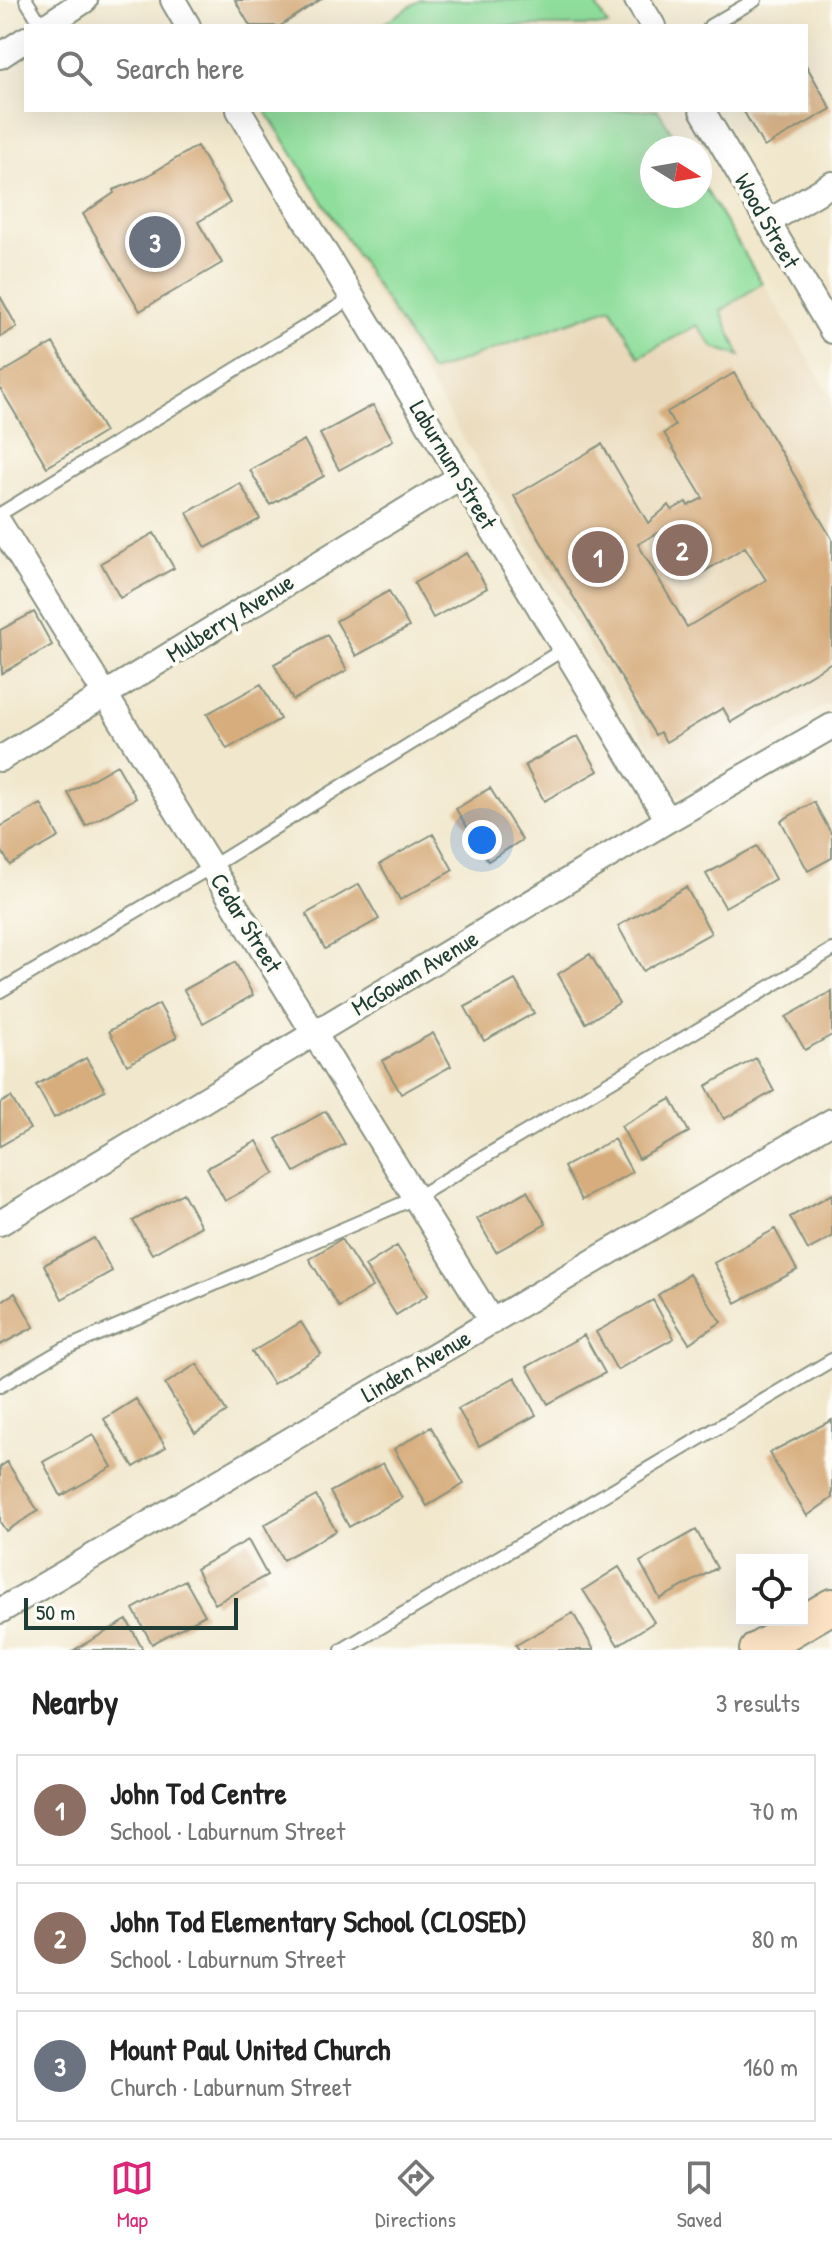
<!DOCTYPE html>
<meta charset="utf-8">
<style>
body{margin:0;font-family:"Patrick Hand",sans-serif;background:#f6f6f6;color:#222}
.controls{position:absolute;right:24px;bottom:24px;display:grid;overflow:hidden;border-radius:0px;box-shadow:0 8px 32px #0002}
.controls button{width:72px;height:72px;display:grid;place-items:center;padding:0;border:0;border-bottom:2px solid #e0e0e0;background:#fff;color:#222;font:40px sans-serif}
.compass{position:absolute;left:640px;top:136px;width:72px;height:72px;border-radius:50%;background:#fff;box-shadow:0 8px 32px #0002;rotate:101deg}
.scale{position:absolute;left:24px;bottom:20px;width:214px;box-sizing:border-box;padding-left:8px;border:4px solid #1f3d34;border-top:0;font-size:22px;line-height:28px;white-space:nowrap;color:#1f3d34;-webkit-text-stroke:6px #fdfcf7;paint-order:stroke}
.you{position:absolute;left:482px;top:840px;width:28px;height:28px;margin:-20px;border:6px solid #fff;border-radius:50%;background:#1a73e8;box-shadow:0 0 0 12px #1a73e833}
.badge{display:grid;place-items:center;width:52px;height:52px;border-radius:50%;background:#db2777;color:#fff;font-size:26px;font-weight:700}
.pin{position:absolute;translate:-50% -50%;border:4px solid #fff;box-shadow:0 2px 8px #0006}
.list{margin:0;padding:0;list-style:none}
h2{display:flex;justify-content:space-between;align-items:center;height:104px;margin:0;padding:0 32px;font-size:34px}
h2 small{font-size:26px;font-weight:400;color:#767676}
.list li{display:grid;grid-template-columns:52px 1fr auto;gap:24px;align-items:center;box-sizing:border-box;height:112px;margin:0 16px 16px;padding:0 16px;border:2px solid #e0e0e0;border-radius:0px}
.list b{display:block;font-size:30px;white-space:nowrap}
.list p{margin:0;font-size:26px;white-space:nowrap;color:#767676}
.list em{font-size:26px;font-style:normal;color:#767676}
.icon{flex:none;width:44px;height:44px;fill:none;stroke:currentColor;stroke-width:2;stroke-linecap:round;stroke-linejoin:round}
.map{position:relative;flex:none;width:832px;height:1650px;overflow:hidden}
.search{position:absolute;background:#fff;box-shadow:0 8px 32px #0002;left:24px;right:24px;top:24px;height:88px;display:flex;align-items:center;gap:20px;box-sizing:border-box;padding:0 28px;border-radius:0px;color:#767676;font-size:30px}
.sheet{height:488px;background:#fff}
nav{display:flex;justify-content:space-around;align-items:center;box-sizing:border-box;height:112px;border-top:2px solid #e0e0e0;background:#fff;font-size:22px;color:#767676}
nav a{display:grid;justify-items:center;gap:4px}
nav .on{color:#db2777}
.map>svg:first-child{display:block}
.built{fill:#e9d9ba}
.green{fill:#90de9c;stroke:#588e68;stroke-width:2}
.building{fill:#d7ad7e;fill-rule:evenodd}
.lines{fill:none;stroke-linecap:round;stroke-linejoin:round}
.lane-casing{stroke:#889280;stroke-width:16}
.street-casing{stroke:#889280;stroke-width:28}
.secondary-casing{stroke:#889280;stroke-width:38}
.lane{stroke:#fff;stroke-width:12}
.street{stroke:#fff;stroke-width:24}
.secondary{stroke:#fee4c5;stroke-width:34}
.labels{text-anchor:middle;stroke-width:8;stroke-linejoin:round;paint-order:stroke}
.street-label{font-size:24px;fill:#1f3d34;stroke:#fdfcf7}
</style>
<div class="map">
<svg width="832" height="1650" viewBox="0 0 832 1650">
<rect width="100%" height="100%" fill="#fdfcf7"/>
<filter id="ink" filterUnits="userSpaceOnUse"><feTurbulence type="fractalNoise" baseFrequency=".0125" numOctaves="2"/><feDisplacementMap in="SourceGraphic" scale="16" xChannelSelector="R" yChannelSelector="G"/><feConvolveMatrix kernelMatrix="1 2 1 2 8 2 1 2 1" color-interpolation-filters="sRGB"/></filter>
<filter id="wash" filterUnits="userSpaceOnUse"><feTurbulence type="fractalNoise" baseFrequency=".006" numOctaves="4" result="noise"/><feDisplacementMap in="SourceGraphic" scale="32" xChannelSelector="R" yChannelSelector="G"/><feGaussianBlur stdDeviation="1.8" result="paint"/><feColorMatrix in="noise" values="0 0 0 0 0 0 0 0 0 0 0 0 0 0 0 0 0 1.4 0 .05"/><feComposite in="paint" operator="in"/></filter>
<g filter="url(#wash)">
<rect width="100%" height="100%" fill="#f1e7cc"/>
<path class="built" d="M265 110H659L682 148H652V196H700V178L832 398V701L679 795Z"/>
<path class="green" d="M420 0H593L608 26H380Z
M265 110H658L681 148H652V196H700V180L762 283 721 311 740 356 713 347 697 325 639 357 611 307 431 372Z"/>
<g id="blocks">
<path class="building" d="M235 0H320L280 26H250Z
M806 65 831 109 764 147 743 110H806Z
M197 146 230 203 198 222 222 263 140 311 83 214 114 193 113 190 144 178Z
M0 296 17 327 0 337Z
M53 343 105 432 47 467 0 388V374Z
M734 373 832 539V662L731 722 723 708 666 742 660 732 655 735 514 496 602 444 648 523 669 505 672 510 686 502 688 506 703 498 664 433 675 426 667 412ZM659 532 662 536 669 532 695 577 745 547 766 580 687 627 638 544Z
M373 405 393 440 339 470 320 434Z
M304 440 324 476 270 505 250 470Z
M240 483 260 519 206 548 187 513Z
M154 533 174 568 120 598 101 563Z
M467 553 487 588 433 618 414 583Z
M389 591 409 627 356 656 336 621Z
M34 612 52 645 2 673 0 630Z
M327 635 347 670 293 700 274 664Z
M261 684 280 719 227 749 207 714Z
M578 736 598 771 544 801 525 765Z
M117 765 136 798 86 826 68 793Z
M490 788 522 840 488 861 456 809Z
M814 802 832 835V858L808 871 781 821Z
M41 804 59 837 10 865 0 848V827Z
M433 834 453 870 400 900 380 864Z
M757 846 775 879 725 907 706 874Z
M359 884 379 919 325 949 306 914Z
M686 887 711 933 643 971 618 926Z
M590 954 619 1003 586 1023 558 974Z
M235 962 253 995 203 1023 184 990Z
M515 980 534 1013 484 1041 465 1007Z
M832 991V1035L805 1050 786 1017Z
M159 1004 177 1037 127 1065 109 1031Z
M433 1033 451 1066 401 1094 382 1061Z
M86 1058 105 1090 54 1118 36 1085Z
M756 1058 774 1091 724 1119 706 1086Z
M11 1097 30 1129 0 1146V1103Z
M671 1099 689 1132 639 1159 621 1126Z
M326 1111 345 1144 295 1172 276 1139Z
M614 1139 632 1172 582 1200 564 1167Z
M257 1141 275 1173 225 1201 207 1168Z
M527 1191 546 1224 496 1252 477 1219Z
M183 1193 201 1226 152 1254 133 1221Z
M832 1194V1237L808 1250 790 1217Z
M775 1229 797 1270 736 1303 714 1263Z
M94 1238 112 1271 62 1299 44 1265Z
M341 1239 372 1287 339 1307 309 1259Z
M397 1246 428 1295 396 1315 365 1266Z
M689 1274 721 1322 689 1343 658 1295Z
M15 1293 34 1327 0 1345V1302Z
M653 1300 674 1338 617 1370 596 1332Z
M301 1322 321 1354 273 1384 252 1352Z
M584 1335 605 1373 548 1404 527 1367Z
M197 1364 227 1412 195 1433 165 1384Z
M515 1377 536 1415 479 1446 458 1409Z
M136 1399 166 1447 134 1467 104 1419Z
M832 1420V1498L807 1516 769 1453Z
M431 1427 464 1484 427 1506 394 1449Z
M93 1434 112 1467 61 1496 43 1462Z
M7 1462 38 1511 6 1531 0 1522V1467Z
M383 1463 402 1498 349 1527 330 1492Z
M316 1496 336 1531 283 1560 264 1525Z
M696 1530 717 1568 660 1599 640 1562Z
M248 1540 267 1575 215 1604 196 1569Z
M619 1567 654 1622 618 1645 583 1590Z
M185 1580 205 1615 152 1644 133 1609Z
M573 1613 594 1650H519L516 1645Z
M127 1620 143 1650H74Z"/>
</g>
</g>
<g filter="url(#ink)">
<use href="#blocks" fill-opacity="0" stroke="#889280" stroke-width="2"/>
<g class="lines">
<g class="lane-casing">
<path id="lane" d="M26 0 42 26
M710 26 755 0
M0 514 352 298
M0 991 211 867 564 649
M0 1386 64 1349 415 1198 832 950
M342 1650 832 1360"/>
</g>
<g class="street-casing">
<path id="street" d="M173 0 188 26
M637 0 653 26
M46 26 85 0
M0 56 26 39
M239 110 668 820
M702 110 832 331
M768 222 832 184
M0 524 492 1322
M0 759 460 477
M0 1223 668 820 832 726
M0 1611 832 1121"/>
</g>
<g class="secondary-casing">
<path id="secondary" d="M757 1650 832 1606"/>
</g>
<use href="#lane" class="lane"/>
<use href="#street" class="street"/>
<use href="#secondary" class="secondary"/>
</g>
</g>
<g class="labels">
<g class="street-label">
<text transform="translate(767 221) rotate(60)" y="8">Wood Street</text>
<text transform="translate(453 465) rotate(59)" y="8">Laburnum Street</text>
<text transform="translate(230 618) rotate(-32)" y="8">Mulberry Avenue</text>
<text transform="translate(246 923) rotate(58)" y="8">Cedar Street</text>
<text transform="translate(415 973) rotate(-31)" y="8">McGowan Avenue</text>
<text transform="translate(416 1366) rotate(-30)" y="8">Linden Avenue</text>
</g>
</g>
</svg>
<div class="controls">
<button><svg class="icon" aria-label="locate" viewBox="0 0 24 24"><circle cx="12" cy="12" r="6"/><path d="M12 2v4M12 18v4M2 12h4M18 12h4"/></svg></button>
</div>
<svg class="compass" viewBox="-18 -18 36 36"><path d="M0-13l5 13h-10z" fill="#e53935"/><path d="M0 13l5-13h-10z" fill="#767676"/></svg>
<div class="scale">50 m</div>
<div class="you"></div>
<div class="pin badge" style="left:598px;top:557px;background:#8d6e63">1</div>
<div class="pin badge" style="left:682px;top:550px;background:#8d6e63">2</div>
<div class="pin badge" style="left:155px;top:242px;background:#6b7280">3</div>
<div class="search"><svg class="icon" aria-label="search" viewBox="0 0 24 24"><circle cx="10" cy="10" r="6"/><path d="M15 15l6 6"/></svg>Search here</div>
</div>
<section class="sheet">
<h2>Nearby<small>3 results</small></h2>
<ul class="list">
<li><span class="badge" style="background:#8d6e63">1</span><div><b>John Tod Centre</b><p>School · Laburnum Street</p></div><em>70 m</em></li>
<li><span class="badge" style="background:#8d6e63">2</span><div><b>John Tod Elementary School (CLOSED)</b><p>School · Laburnum Street</p></div><em>80 m</em></li>
<li><span class="badge" style="background:#6b7280">3</span><div><b>Mount Paul United Church</b><p>Church · Laburnum Street</p></div><em>160 m</em></li>
</ul>
</section>
<nav>
<a class="on"><svg class="icon" aria-label="map" viewBox="0 0 24 24"><path d="M3 6l6-2 6 2 6-2v14l-6 2-6-2-6 2zM9 4v14M15 6v14"/></svg>Map</a>
<a><svg class="icon" aria-label="directions" viewBox="0 0 24 24"><path d="M12 3l9 9-9 9-9-9zM9 14v-3h6M13 9l2 2-2 2"/></svg>Directions</a>
<a><svg class="icon" aria-label="saved" viewBox="0 0 24 24"><path d="M7 4h10v16l-5-4-5 4z"/></svg>Saved</a>
</nav>
